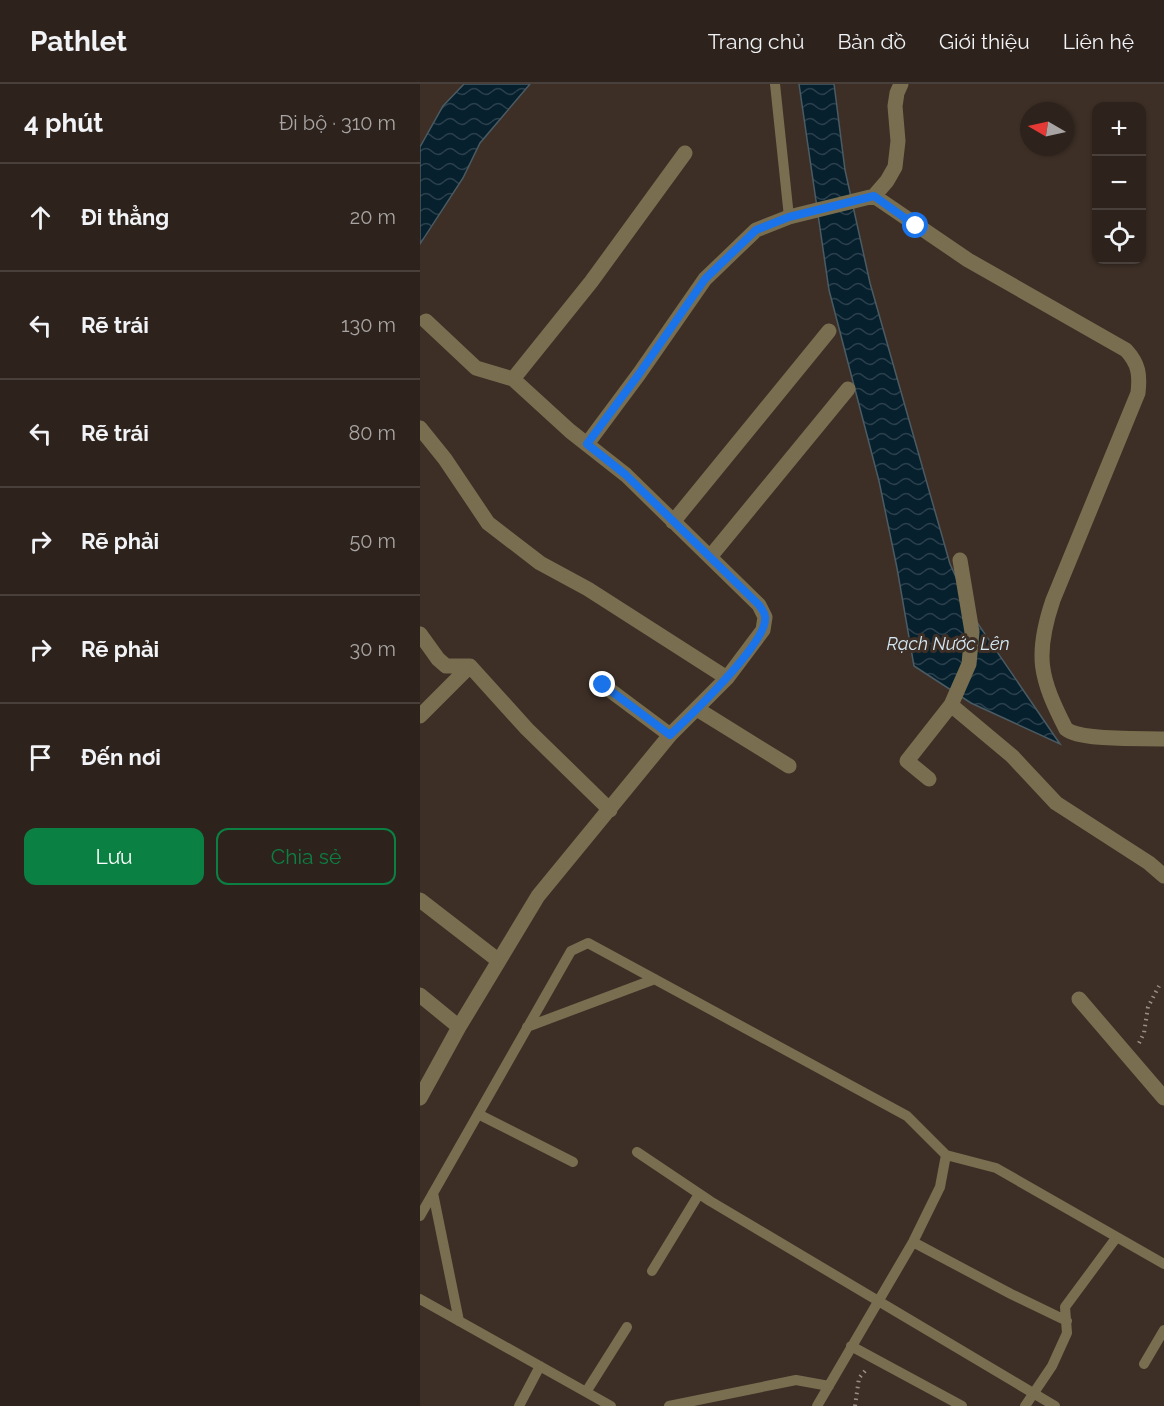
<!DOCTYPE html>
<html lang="vi">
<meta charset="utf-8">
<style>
body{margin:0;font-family:Raleway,sans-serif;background:#3a2f29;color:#f1f3f6}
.controls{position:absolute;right:18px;top:18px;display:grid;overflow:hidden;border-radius:12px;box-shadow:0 2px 4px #0004}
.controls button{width:54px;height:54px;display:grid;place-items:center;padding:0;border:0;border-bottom:2px solid #49403b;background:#2e231c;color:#f1f3f6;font:30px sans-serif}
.compass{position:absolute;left:600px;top:18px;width:54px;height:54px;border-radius:50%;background:#2e231c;box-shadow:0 2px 4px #0004;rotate:279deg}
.stop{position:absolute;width:18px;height:18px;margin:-14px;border:4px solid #1a73e8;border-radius:50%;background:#fff}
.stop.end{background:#1a73e8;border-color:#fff;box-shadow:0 2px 6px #0008}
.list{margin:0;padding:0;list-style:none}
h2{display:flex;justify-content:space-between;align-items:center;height:78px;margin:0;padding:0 24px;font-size:26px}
h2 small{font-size:20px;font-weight:400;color:#a7a4a3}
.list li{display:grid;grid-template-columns:39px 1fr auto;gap:18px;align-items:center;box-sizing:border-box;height:108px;padding:0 24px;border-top:2px solid #49403b}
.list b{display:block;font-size:22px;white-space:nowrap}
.list em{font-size:20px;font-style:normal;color:#a7a4a3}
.actions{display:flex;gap:12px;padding:18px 24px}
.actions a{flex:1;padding:14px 0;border:2px solid #0b8043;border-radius:12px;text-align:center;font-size:21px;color:#0b8043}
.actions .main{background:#0b8043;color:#fff}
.icon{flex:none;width:33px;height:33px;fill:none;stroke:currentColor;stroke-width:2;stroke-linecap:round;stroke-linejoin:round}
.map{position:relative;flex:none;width:744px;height:1322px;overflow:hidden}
header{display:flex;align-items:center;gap:36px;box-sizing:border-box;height:84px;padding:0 30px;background:#2e231c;border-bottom:2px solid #49403b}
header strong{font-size:28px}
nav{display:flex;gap:33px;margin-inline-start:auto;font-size:21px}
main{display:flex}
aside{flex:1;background:#2e231c}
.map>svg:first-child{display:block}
.water{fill:url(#water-waves);stroke:#4b5b63;stroke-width:1.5}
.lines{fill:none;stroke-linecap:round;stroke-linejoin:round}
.path{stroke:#9a8f87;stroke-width:4;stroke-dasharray:1.5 4.5;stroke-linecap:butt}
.lane{stroke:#796f50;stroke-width:10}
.street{stroke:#796f50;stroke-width:15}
.route{stroke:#1a73e8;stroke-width:8}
.labels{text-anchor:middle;stroke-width:6;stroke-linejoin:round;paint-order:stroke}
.water-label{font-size:18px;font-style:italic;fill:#d4e8f4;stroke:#3d2f26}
</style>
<header>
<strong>Pathlet</strong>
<nav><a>Trang chủ</a><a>Bản đồ</a><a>Giới thiệu</a><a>Liên hệ</a></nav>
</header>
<main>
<aside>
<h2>4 phút<small>Đi bộ · 310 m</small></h2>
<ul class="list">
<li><svg class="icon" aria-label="ahead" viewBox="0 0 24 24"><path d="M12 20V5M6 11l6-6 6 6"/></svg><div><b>Đi thẳng</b></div><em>20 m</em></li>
<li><svg class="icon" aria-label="left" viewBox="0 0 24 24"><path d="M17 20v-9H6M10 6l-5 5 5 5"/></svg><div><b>Rẽ trái</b></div><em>130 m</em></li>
<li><svg class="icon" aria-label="left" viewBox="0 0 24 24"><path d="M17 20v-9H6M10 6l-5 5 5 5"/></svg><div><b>Rẽ trái</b></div><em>80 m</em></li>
<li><svg class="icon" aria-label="right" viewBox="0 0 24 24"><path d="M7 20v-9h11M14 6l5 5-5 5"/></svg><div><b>Rẽ phải</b></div><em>50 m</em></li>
<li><svg class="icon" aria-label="right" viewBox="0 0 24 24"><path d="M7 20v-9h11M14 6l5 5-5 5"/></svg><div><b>Rẽ phải</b></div><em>30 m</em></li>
<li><svg class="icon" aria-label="arrive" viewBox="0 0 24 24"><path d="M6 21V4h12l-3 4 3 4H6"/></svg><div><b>Đến nơi</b></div></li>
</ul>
<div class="actions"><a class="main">Lưu</a><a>Chia sẻ</a></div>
</aside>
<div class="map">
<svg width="744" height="1322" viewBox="0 0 744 1322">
<defs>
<pattern id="water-waves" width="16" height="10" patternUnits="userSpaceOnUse" patternTransform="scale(1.5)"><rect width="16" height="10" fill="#06202e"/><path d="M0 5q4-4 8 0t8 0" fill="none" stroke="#2b404c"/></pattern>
</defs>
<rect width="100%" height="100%" fill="#3d2f26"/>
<path class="water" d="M44 0H110L60 59 43 94 0 160V63L23 22Z
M379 0H414L425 86 450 199 530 480 556 537 640 660 551 619 494 582 477 484 459 397 409 206Z"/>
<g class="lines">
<path class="path" d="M719 959 724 949 728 923 739 902
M435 1322 439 1294 445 1287"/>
<path class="lane" d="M355 0 369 133
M107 943 235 895
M58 1030 153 1078
M217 1068 290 1117 635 1322
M13 1109 39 1237
M0 1132 151 867 168 859 487 1032 526 1071 576 1084 744 1180
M493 1158 591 1210 647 1237
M232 1187 279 1110
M0 1215 191 1322
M431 1262 542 1322
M724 1280 744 1246
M166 1308 207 1243
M99 1322 120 1282
M249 1322 376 1296 409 1302
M397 1322 493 1158 520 1103 526 1071
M605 1322 632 1282 647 1249 645 1223 696 1154"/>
<path class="street" d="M454 112 548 176 706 266C719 280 720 291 718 309L633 516C614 572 620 594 646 645 660 657 723 654 744 655
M93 295 171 198 265 69
M0 344 25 375 68 439 120 479 168 505 307 594
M167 360 219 290 285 195 336 146 369 133 454 112 467 97 475 83 478 57 475 22 477 9 481 0
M253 438 409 247
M290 473 428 305
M0 550 18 575 26 582H50L107 645 190 726
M183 601 250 651
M531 621 549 580 552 548 540 476
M277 625 369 682
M0 632 50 582
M509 695 487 677 531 621 592 672 636 719 729 779 744 792
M0 816 79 877
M0 911 39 943
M659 915 744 1014
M0 1014 39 943 118 812 250 651 307 594 343 546 345 533 339 521 206 391 150 347 93 295 56 284 6 237"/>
</g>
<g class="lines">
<path class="route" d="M183 601 250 651C268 634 349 557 345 533 345 529 341 524 339 521L206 391 167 360 219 290 285 195 336 146 369 133 454 112 496 142"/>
</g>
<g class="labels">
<g class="water-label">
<text x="528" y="566">Rạch Nước Lên</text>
</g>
</g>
</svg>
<div class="controls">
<button>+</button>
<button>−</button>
<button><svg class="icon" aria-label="locate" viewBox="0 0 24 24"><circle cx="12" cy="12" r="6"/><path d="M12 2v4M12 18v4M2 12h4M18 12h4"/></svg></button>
</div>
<svg class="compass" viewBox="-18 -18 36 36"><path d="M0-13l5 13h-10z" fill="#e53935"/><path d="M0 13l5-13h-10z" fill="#a7a4a3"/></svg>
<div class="stop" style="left:496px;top:142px"></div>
<div class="stop end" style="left:183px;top:601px"></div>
</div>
</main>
